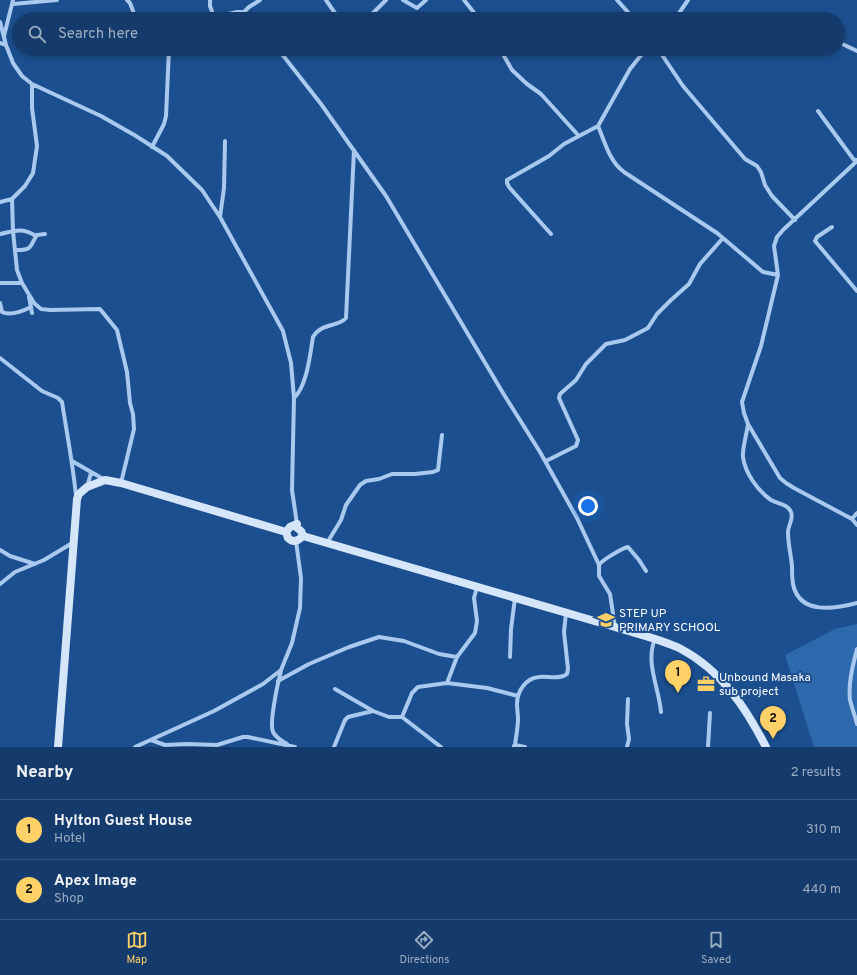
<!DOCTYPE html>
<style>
body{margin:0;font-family:Overpass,sans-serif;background:#214673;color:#f1f3f6}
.you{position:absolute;left:588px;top:506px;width:14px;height:14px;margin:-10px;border:3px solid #fff;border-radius:50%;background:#1a73e8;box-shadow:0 0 0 6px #1a73e833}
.badge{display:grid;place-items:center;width:26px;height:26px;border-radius:50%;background:#ffd166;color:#111;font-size:13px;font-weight:700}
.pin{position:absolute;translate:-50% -33px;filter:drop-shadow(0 1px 2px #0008)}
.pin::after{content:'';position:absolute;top:21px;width:14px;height:12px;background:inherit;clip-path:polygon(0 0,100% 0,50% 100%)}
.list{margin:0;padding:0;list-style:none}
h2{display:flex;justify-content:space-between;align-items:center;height:52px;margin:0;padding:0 16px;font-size:17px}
h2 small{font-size:13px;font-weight:400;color:#9dadc1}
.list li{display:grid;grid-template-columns:26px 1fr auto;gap:12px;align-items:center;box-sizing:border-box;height:60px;padding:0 16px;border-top:1px solid #33557e}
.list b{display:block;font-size:15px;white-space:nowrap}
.list p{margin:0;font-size:13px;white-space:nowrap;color:#9dadc1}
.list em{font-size:13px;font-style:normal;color:#9dadc1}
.icon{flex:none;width:22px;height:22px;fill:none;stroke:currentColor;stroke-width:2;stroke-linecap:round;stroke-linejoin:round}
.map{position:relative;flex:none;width:857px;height:747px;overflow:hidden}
.search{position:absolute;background:#143b6b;box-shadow:0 2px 6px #0003;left:12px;right:12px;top:12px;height:44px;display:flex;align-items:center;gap:10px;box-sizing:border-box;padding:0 14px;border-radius:22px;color:#9dadc1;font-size:15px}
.sheet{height:172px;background:#143b6b}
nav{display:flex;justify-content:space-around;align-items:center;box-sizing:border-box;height:56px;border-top:1px solid #33557e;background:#143b6b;font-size:11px;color:#9dadc1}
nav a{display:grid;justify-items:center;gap:2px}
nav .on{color:#ffd166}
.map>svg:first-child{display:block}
.green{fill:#2e69ad}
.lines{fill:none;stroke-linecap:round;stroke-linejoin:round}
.street{stroke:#a9c9ee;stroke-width:4}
.secondary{stroke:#d6e6fa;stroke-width:8}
.labels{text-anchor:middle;stroke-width:4;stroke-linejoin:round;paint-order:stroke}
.poi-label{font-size:12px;fill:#fff;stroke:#1b4f8f;text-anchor:start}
</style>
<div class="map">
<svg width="857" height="747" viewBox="0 0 857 747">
<rect width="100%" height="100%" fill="#1b4f8f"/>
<path class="green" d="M857 624V747H814L785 655 835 629Z"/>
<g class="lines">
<path class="street" d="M127 0 130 3 136 19
M210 0V6L214 17
M326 0 339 19
M403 0 417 8 426 0
M464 0 479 19
M617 0 634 19
M13 4 57 0
M244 12 249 7 260 0
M206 19 237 12H244L252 19
M364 19 371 15 386 0
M675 19 688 0
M0 22 6 45 13 63 22 76 32 84 101 116 136 136 167 156 202 190 220 217 283 331 291 363 294 398 292 490 297 524
M4 36 13 0
M838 42 857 51
M0 43 6 45
M278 49 321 104 386 196 503 393 540 452 577 518 599 565V576L610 594 615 627
M500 49 512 70 527 84 541 94 578 135
M646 49 630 69 598 126C605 142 609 161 624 172L717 233 763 272 778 275
M658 49 683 86 745 159 757 166 761 172 765 185 772 196 795 220
M818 111 854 160H857
M152 147 164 124 166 116 169 49
M857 161 783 230 777 237 774 246 778 275 761 346 742 402 744 413 748 424 780 478 786 483 794 488 852 519 857 525
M12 199 13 231 17 270 22 283 34 303 41 309 50 310 100 309 117 330 127 372 130 403 133 414 134 429 121 483
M0 202 12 199 25 186 33 173 37 146 32 108V84
M220 217 224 188 225 141
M832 227 817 237 815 241 857 291
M0 234C15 231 22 227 36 236
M551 234 509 187 507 183V180L549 156 564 144 598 126
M16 250C33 250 29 247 37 235L45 234
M0 283H22
M29 297 32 313
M0 303 2 312C10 316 23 311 31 307
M0 358 42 391 58 398 62 402C67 434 73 465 76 496
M294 398C307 386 310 355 313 337 322 322 337 328 346 318L354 150
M748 424C747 433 742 449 743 457 745 473 758 491 771 500 778 504 788 504 791 512 794 519 788 525 788 532 788 544 791 555 792 566 792 572 792 578 793 584 799 615 835 609 857 603
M72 461 105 480
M546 461 576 446 578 440 559 398 560 394 576 380 586 364 606 344 625 340 648 328 657 314 671 300 689 284 700 264 723 238
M87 487 91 473
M852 519 857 513
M327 543 341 520 346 505 360 485 366 481 379 479 392 474H415L433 472 438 470 442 435
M0 550 10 556 35 564
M599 565C601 561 622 548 628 547L639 560 646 571
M0 584 15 572 44 560 74 542
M655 639C645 662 659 688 661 712
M857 649C853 665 848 683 850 700 852 708 855 716 857 724
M510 657 511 629 515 598
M281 671C278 682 269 723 273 732 276 738 282 741 287 744
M278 681 309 664 349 647 379 637 404 641 439 654 457 657
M447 683 457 657 475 633 477 621 474 598 477 587
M335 689 373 711 389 717H402L441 747
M402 717 412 693 418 687 447 683 487 688 518 696
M151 740 165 745 187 744 217 745 243 737H248L295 747
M515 745C516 736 518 728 518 719 518 714 517 709 517 704 517 691 526 678 539 677 548 676 560 680 567 674L568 669 564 632 566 613
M514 746 515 745 525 747
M135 747 214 711 263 684 281 670 292 643 300 608 301 578 296 541
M334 747 345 720 348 717 373 711
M627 747 629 739 627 724 628 699
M708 747 710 713"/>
<path class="secondary" d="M297 524 296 527 301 531 303 536C298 541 293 543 288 538L286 532 290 527Z
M303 536 615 627C637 634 661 639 681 649 721 670 746 708 766 747
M58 747 77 499 79 494 87 487 105 480 121 483 286 532"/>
</g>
<defs>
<g id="school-bare" transform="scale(1.38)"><path d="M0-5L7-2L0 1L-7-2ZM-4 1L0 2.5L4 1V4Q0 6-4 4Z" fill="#ffd166" stroke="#1b4f8f" stroke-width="2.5" paint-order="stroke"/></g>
<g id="office-bare" transform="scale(1.38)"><path d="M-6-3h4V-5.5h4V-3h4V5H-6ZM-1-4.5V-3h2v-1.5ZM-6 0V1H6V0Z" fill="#ffd166" stroke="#1b4f8f" stroke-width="2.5" paint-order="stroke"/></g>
</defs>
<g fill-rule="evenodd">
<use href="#school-bare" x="606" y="620"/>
<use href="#office-bare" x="706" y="684"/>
</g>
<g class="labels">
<g class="poi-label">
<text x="619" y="617">STEP UP<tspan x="619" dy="14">PRIMARY SCHOOL</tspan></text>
<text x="719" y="681">Unbound Masaka<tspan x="719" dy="14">sub project</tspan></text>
</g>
</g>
</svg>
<div class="you"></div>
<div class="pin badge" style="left:678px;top:693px">1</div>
<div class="pin badge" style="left:773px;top:739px">2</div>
<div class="search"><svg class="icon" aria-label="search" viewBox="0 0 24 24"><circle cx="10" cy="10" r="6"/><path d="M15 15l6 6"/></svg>Search here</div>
</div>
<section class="sheet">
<h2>Nearby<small>2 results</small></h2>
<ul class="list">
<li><span class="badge">1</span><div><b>Hylton Guest House</b><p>Hotel</p></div><em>310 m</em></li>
<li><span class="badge">2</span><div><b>Apex Image</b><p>Shop</p></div><em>440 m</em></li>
</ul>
</section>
<nav>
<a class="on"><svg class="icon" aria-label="map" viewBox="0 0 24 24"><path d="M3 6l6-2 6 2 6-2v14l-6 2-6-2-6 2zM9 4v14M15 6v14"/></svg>Map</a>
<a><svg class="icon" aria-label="directions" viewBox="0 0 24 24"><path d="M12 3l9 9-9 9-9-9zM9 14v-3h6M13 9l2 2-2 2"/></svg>Directions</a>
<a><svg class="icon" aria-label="saved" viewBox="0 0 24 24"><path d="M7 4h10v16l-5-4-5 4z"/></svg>Saved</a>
</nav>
